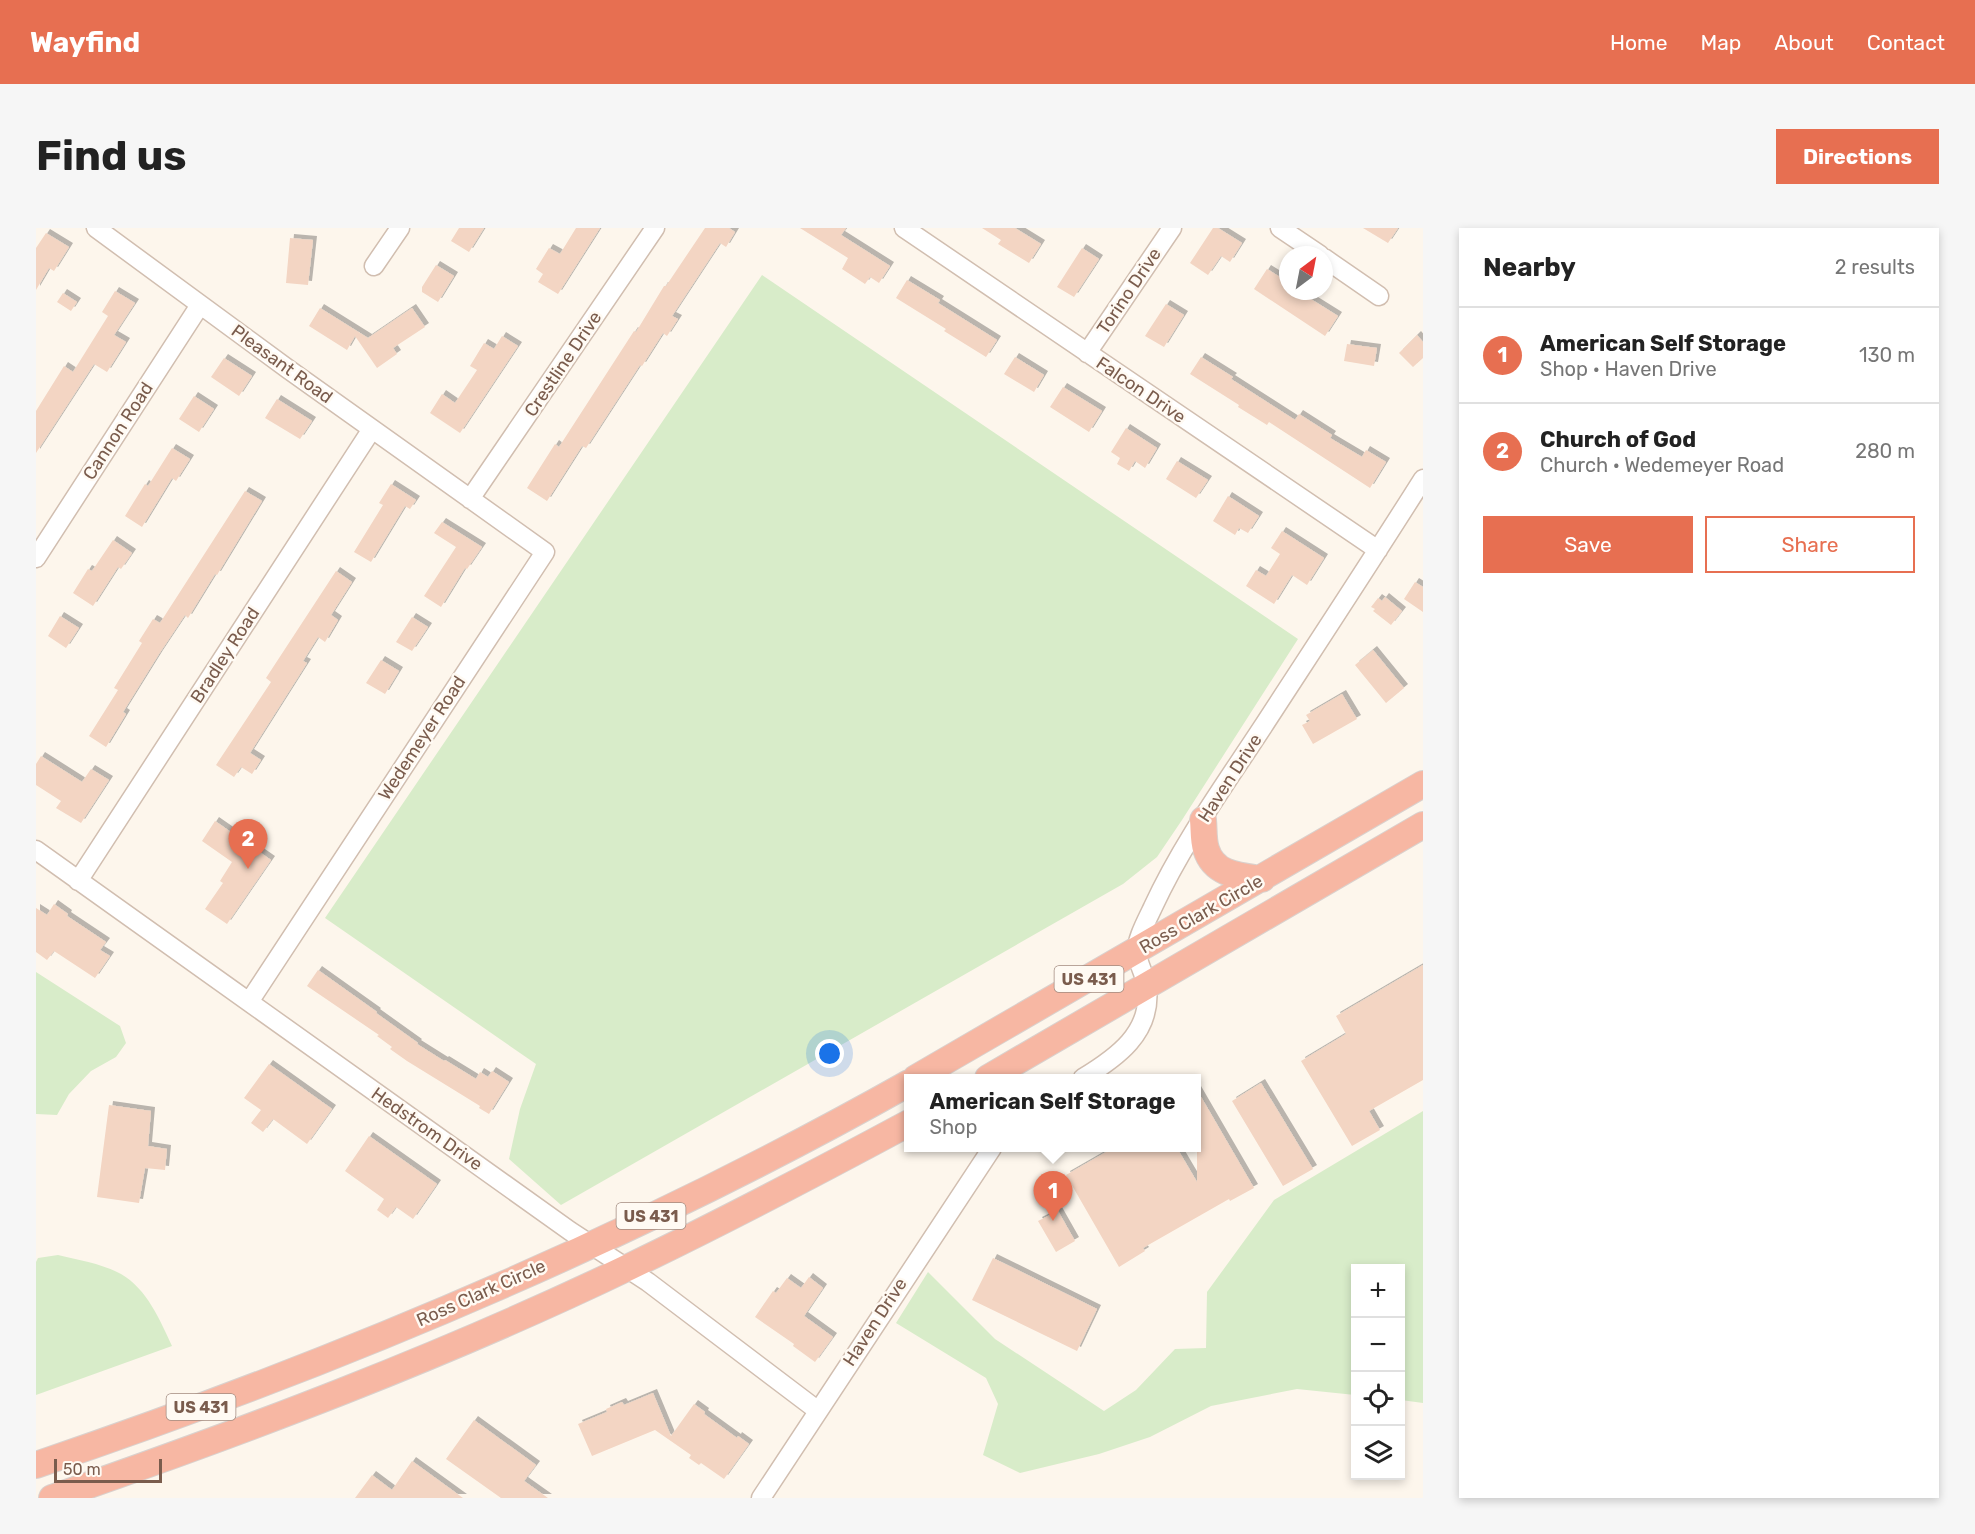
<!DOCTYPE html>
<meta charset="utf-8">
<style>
body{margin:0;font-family:Rubik,sans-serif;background:#f6f6f6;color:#222}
.controls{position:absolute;right:18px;bottom:18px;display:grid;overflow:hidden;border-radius:0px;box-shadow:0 3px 9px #0003}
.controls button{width:54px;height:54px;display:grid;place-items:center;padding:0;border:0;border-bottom:2px solid #e0e0e0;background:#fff;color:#222;font:30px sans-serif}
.compass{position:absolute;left:1243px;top:18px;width:54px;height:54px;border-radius:50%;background:#fff;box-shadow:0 3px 9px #0003;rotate:32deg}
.scale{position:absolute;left:18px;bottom:15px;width:108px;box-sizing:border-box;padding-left:6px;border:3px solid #7a5c4d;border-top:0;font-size:16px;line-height:21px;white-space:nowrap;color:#7a5c4d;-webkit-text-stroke:4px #fffaf3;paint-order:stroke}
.you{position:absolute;left:794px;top:826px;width:21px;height:21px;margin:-15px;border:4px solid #fff;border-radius:50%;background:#1a73e8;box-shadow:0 0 0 9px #1a73e833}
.badge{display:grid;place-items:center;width:39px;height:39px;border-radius:50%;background:#e76f51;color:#fff;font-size:20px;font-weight:700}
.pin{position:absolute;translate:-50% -50px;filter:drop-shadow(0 2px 3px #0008)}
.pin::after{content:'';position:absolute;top:32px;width:21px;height:18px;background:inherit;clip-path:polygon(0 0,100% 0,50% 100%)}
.popup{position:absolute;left:868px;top:846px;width:297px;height:78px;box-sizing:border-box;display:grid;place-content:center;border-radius:0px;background:#fff;filter:drop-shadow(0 2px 4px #0005);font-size:20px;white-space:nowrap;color:#767676}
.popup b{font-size:22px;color:#222}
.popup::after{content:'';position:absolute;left:50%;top:100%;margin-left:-12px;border:12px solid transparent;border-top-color:#fff}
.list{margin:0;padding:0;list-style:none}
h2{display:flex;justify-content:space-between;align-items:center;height:78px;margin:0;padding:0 24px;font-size:26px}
h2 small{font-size:20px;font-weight:400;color:#767676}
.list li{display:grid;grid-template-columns:39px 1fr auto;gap:18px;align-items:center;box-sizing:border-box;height:96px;padding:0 24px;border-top:2px solid #e0e0e0}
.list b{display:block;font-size:22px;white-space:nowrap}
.list p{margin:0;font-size:20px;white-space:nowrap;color:#767676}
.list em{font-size:20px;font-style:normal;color:#767676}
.actions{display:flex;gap:12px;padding:18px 24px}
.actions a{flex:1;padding:14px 0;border:2px solid #e76f51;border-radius:0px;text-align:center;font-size:21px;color:#e76f51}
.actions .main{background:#e76f51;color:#fff}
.icon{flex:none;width:33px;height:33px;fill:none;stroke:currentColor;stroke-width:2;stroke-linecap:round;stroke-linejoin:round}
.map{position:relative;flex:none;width:1387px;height:1270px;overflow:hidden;border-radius:0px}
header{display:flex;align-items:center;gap:36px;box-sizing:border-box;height:84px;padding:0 30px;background:#e76f51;color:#fff}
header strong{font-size:28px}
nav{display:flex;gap:33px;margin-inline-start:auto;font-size:21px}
.intro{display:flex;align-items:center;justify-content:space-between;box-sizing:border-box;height:144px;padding:0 36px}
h1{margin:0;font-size:42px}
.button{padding:15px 27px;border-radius:0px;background:#e76f51;color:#fff;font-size:21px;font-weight:700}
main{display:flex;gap:36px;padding:0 36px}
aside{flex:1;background:#fff;border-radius:0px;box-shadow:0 3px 9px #0003}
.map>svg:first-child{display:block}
.green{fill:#d8ecc9}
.building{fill:#f3d5c3;filter:url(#shadow)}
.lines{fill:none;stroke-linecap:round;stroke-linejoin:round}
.minor-casing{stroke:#d1beb0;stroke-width:21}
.highway-casing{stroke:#dad1cd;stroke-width:28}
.minor{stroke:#fff;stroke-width:18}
.highway{stroke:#f7b7a3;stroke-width:26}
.labels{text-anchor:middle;stroke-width:5;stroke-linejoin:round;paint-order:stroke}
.shield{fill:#fffaf3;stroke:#a28b7f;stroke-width:1.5}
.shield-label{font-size:16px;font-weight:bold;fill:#7a5c4d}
.street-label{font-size:18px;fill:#7a5c4d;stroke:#fffaf3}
</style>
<header>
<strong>Wayfind</strong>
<nav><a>Home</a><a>Map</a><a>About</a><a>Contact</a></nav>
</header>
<div class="intro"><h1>Find us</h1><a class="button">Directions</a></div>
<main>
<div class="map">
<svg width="1387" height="1270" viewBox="0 0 1387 1270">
<defs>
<filter id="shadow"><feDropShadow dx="4" dy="-4" stdDeviation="0" flood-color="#0004"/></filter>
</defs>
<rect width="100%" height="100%" fill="#fdf6ec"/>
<path class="green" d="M726 47 1262 411 1146 592 1121 629 1087 656 525 977 473 931 484 881 500 836 289 690Z
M0 744 84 798 90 815 80 829 55 843 33 866 21 887 0 886Z
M1387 883V1175L1365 1172 1364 1040H1320L1319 1167 1261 1161 1175 1178 1114 1209 1063 1226 984 1245 947 1227 962 1176 950 1150 860 1095 892 1044 959 1111 1068 1183 1100 1162 1139 1121 1170 1120 1171 1064 1238 972Z
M22 1027C43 1032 67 1036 85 1046 111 1061 124 1092 136 1118L0 1167V1034L2 1030Z"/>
<path class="building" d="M423 0H448L433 24 415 13Z
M540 0H564L522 66 502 54 507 46 500 41 513 20 524 26Z
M669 0H693L699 4 690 19 684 15 636 88 642 91 631 108 627 105 606 138 604 137 550 220 546 218 511 273 491 260 519 216 523 219 598 103 600 104 628 58H630Z
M764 0H810L805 7 854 38 843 55 834 49 829 56 806 41 812 30Z
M946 0H979L1005 16 993 35 962 16 965 12Z
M1177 0H1182L1206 15 1194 34 1185 28 1172 47 1154 35Z
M1327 0H1362L1352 15Z
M10 5 33 19 18 43 13 40 0 62V20Z
M254 10 277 12 272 57 250 55Z
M1046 20 1063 31 1038 69 1021 59Z
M400 37 418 48 402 74 386 64V59Z
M1231 41 1252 54V63H1262L1302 88 1289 108 1218 61Z
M871 52 904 72 902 75 961 112 950 129 908 103 910 101 860 70Z
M79 63 99 75 78 107 90 114 71 144 58 136 0 225V183L28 138 37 144 72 88 66 84Z
M27 65 41 74 35 83 21 74Z
M1130 76 1148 87 1128 119 1109 108Z
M284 80 332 110 376 80 389 99 357 120 361 126 341 140 319 108 311 122 273 98Z
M1381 107 1387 114V130L1377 139 1363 125Z
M466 108 482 118 424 205 394 185 406 166 419 175 441 142 434 138 448 115 458 121Z
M1311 116 1341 120 1338 138 1308 133Z
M979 129 1008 147 998 164 968 146Z
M1165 129 1197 149 1195 151 1259 192 1263 186 1296 207 1294 210 1326 229 1330 222 1350 234 1334 260 1233 194 1231 197 1202 179 1203 177 1154 146Z
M188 130 216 148 203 168 175 149Z
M1027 159 1066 183 1053 204 1014 179Z
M158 168 178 181 163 204 143 191Z
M241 171 276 193 264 211 229 190Z
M1090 200 1121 220 1109 240 1099 233 1093 243 1081 236 1084 230 1075 224Z
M136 220 154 231 140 253 136 250 106 299 89 288 109 256 112 258Z
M1141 233 1172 252 1160 270 1130 251Z
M355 256 380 272 374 281 369 278 335 334 318 324 347 277 343 275Z
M209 263 226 273 181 347 179 346 152 390 149 387 123 426 87 484 90 486 70 519 53 508 82 462 78 460 106 415 103 413 117 391 124 395Z
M1192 268 1223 288 1212 305 1203 300 1199 307 1177 293Z
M406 294 446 319 431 341 429 340 405 379 388 368 420 319 398 305Z
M1246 303 1288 330 1271 357 1256 347 1238 376 1210 358 1220 342 1230 348 1244 326 1235 320Z
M77 312 96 325 85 341 82 339 57 378 37 365 52 341 56 343Z
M300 343 316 354 295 387 302 392 289 414 282 409 267 433 271 435 214 525 225 532 216 546 205 539 198 549 180 537 235 454 230 450Z
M1379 354 1387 359V384L1368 371Z
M1349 369 1366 383 1355 397 1337 383 1339 381 1335 379 1342 370 1346 373Z
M24 388 43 400 30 420 12 408Z
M376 389 392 399 376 423 360 414Z
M1337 422 1368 460 1350 475 1319 437Z
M345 432 363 443 349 466 330 455Z
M1306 466 1321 491 1277 516 1266 497 1274 493 1270 487Z
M5 528 46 554 55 541 73 552 45 595 20 580 25 573 0 557V536Z
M179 593 235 632 191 696 169 681 187 655 184 653 196 634 166 613Z
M18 676 32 686 31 688 70 714 64 722 74 728 59 750 18 723 11 732 0 724V680L11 687Z
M1387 737V852L1333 883 1344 902 1316 918 1265 833 1310 806 1300 788Z
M282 742 341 784 340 785 382 815 381 816 408 833 409 832 440 851 444 844 452 849 456 843 473 854 453 886 443 880 444 878 371 833 354 821 356 819 341 808 343 807 271 758Z
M233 836 296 881 271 916 237 891 227 904 215 895 225 882 208 870Z
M1225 855 1277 941 1247 958 1196 873Z
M1161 862 1218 960 1194 973 1193 971 1107 1020 1109 1023 1083 1039 1030 947 1077 920H1141L1161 954Z
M73 877 115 883 112 918 131 921 129 942 109 940 103 975 61 969Z
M333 908 401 956 377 991 360 979 352 990 341 982 348 971 309 943Z
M1022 983 1039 1013 1020 1024 1002 993Z
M957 1030 1061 1081 1041 1123 936 1072Z
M773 1049 787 1060 768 1088 797 1109 779 1134 757 1118 758 1116 719 1089 737 1063 740 1065 751 1050 765 1060Z
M617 1165 635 1208 658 1176 669 1184 668 1186 701 1210 702 1208 713 1216 688 1251 665 1235 663 1237 653 1230 655 1227 619 1202 556 1228 542 1196 571 1184 570 1181 586 1174 588 1177Z
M438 1192 500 1237 488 1253 512 1270H465L410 1231Z
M376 1233 427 1270H319L336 1247 356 1262Z"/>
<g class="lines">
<g class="minor-casing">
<path id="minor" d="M60 0 252 141 509 324 213 774
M868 0 1342 322
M1244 0 1284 27
M1288 30 1343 68
M338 38 364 0
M1051 125 1136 0
M434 271 619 0
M0 330 164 77
M0 622 534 1003 612 1054 781 1182
M42 653 336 201
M1047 850C1080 830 1116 805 1111 760 1110 748 1102 737 1101 725 1099 713 1112 690 1117 679 1146 616 1188 558 1226 500 1280 417 1334 335 1387 251
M725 1270 956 920"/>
</g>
<g class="highway-casing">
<path id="highway" d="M1167 592C1168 601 1167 612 1170 621 1178 647 1203 648 1226 651
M880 850 1387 556
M952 850 1387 597
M0 1237C301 1135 596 1011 873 855
M16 1270C212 1202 406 1129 593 1039 687 994 780 945 873 895"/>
</g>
<use href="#minor" class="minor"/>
<use href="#highway" class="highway"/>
</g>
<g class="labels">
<g class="shield">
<rect x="1018.5" y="738" width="69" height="26" rx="4.5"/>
<rect x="580.5" y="975" width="69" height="26" rx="4.5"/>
<rect x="130.5" y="1166" width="69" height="26" rx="4.5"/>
</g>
<g class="shield-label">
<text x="1053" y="757">US 431</text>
<text x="615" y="994">US 431</text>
<text x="165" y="1185">US 431</text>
</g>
<g class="street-label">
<text transform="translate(1093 63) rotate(-56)" y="6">Torino Drive</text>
<text transform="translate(246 136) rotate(36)" y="6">Pleasant Road</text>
<text transform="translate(527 136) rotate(-56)" y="6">Crestline Drive</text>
<text transform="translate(1105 162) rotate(34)" y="6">Falcon Drive</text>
<text transform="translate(82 203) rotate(-57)" y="6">Cannon Road</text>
<text transform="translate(189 427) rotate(-57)" y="6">Bradley Road</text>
<text transform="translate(386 510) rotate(-57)" y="6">Wedemeyer Road</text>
<text transform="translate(1194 550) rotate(-57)" y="6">Haven Drive</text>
<text transform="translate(1165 686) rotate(-30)" y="6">Ross Clark Circle</text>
<text transform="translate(391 901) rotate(35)" y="6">Hedstrom Drive</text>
<text transform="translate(445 1065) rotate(-24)" y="6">Ross Clark Circle</text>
<text transform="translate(839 1094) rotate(-57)" y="6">Haven Drive</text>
</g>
</g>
</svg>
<div class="controls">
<button>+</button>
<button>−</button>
<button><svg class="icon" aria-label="locate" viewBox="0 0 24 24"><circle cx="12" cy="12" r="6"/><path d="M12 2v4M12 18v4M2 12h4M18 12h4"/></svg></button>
<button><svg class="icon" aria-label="layers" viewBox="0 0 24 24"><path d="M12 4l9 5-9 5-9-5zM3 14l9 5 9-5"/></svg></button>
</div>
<svg class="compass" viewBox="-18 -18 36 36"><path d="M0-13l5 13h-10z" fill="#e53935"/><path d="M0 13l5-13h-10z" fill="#767676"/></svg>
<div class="scale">50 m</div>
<div class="you"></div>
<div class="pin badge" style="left:1017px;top:993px">1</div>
<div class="popup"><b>American Self Storage</b>Shop</div>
<div class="pin badge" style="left:212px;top:641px">2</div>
</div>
<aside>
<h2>Nearby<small>2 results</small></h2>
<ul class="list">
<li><span class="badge">1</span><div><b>American Self Storage</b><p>Shop · Haven Drive</p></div><em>130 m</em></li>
<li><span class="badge">2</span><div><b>Church of God</b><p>Church · Wedemeyer Road</p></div><em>280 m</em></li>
</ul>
<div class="actions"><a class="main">Save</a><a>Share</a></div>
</aside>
</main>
